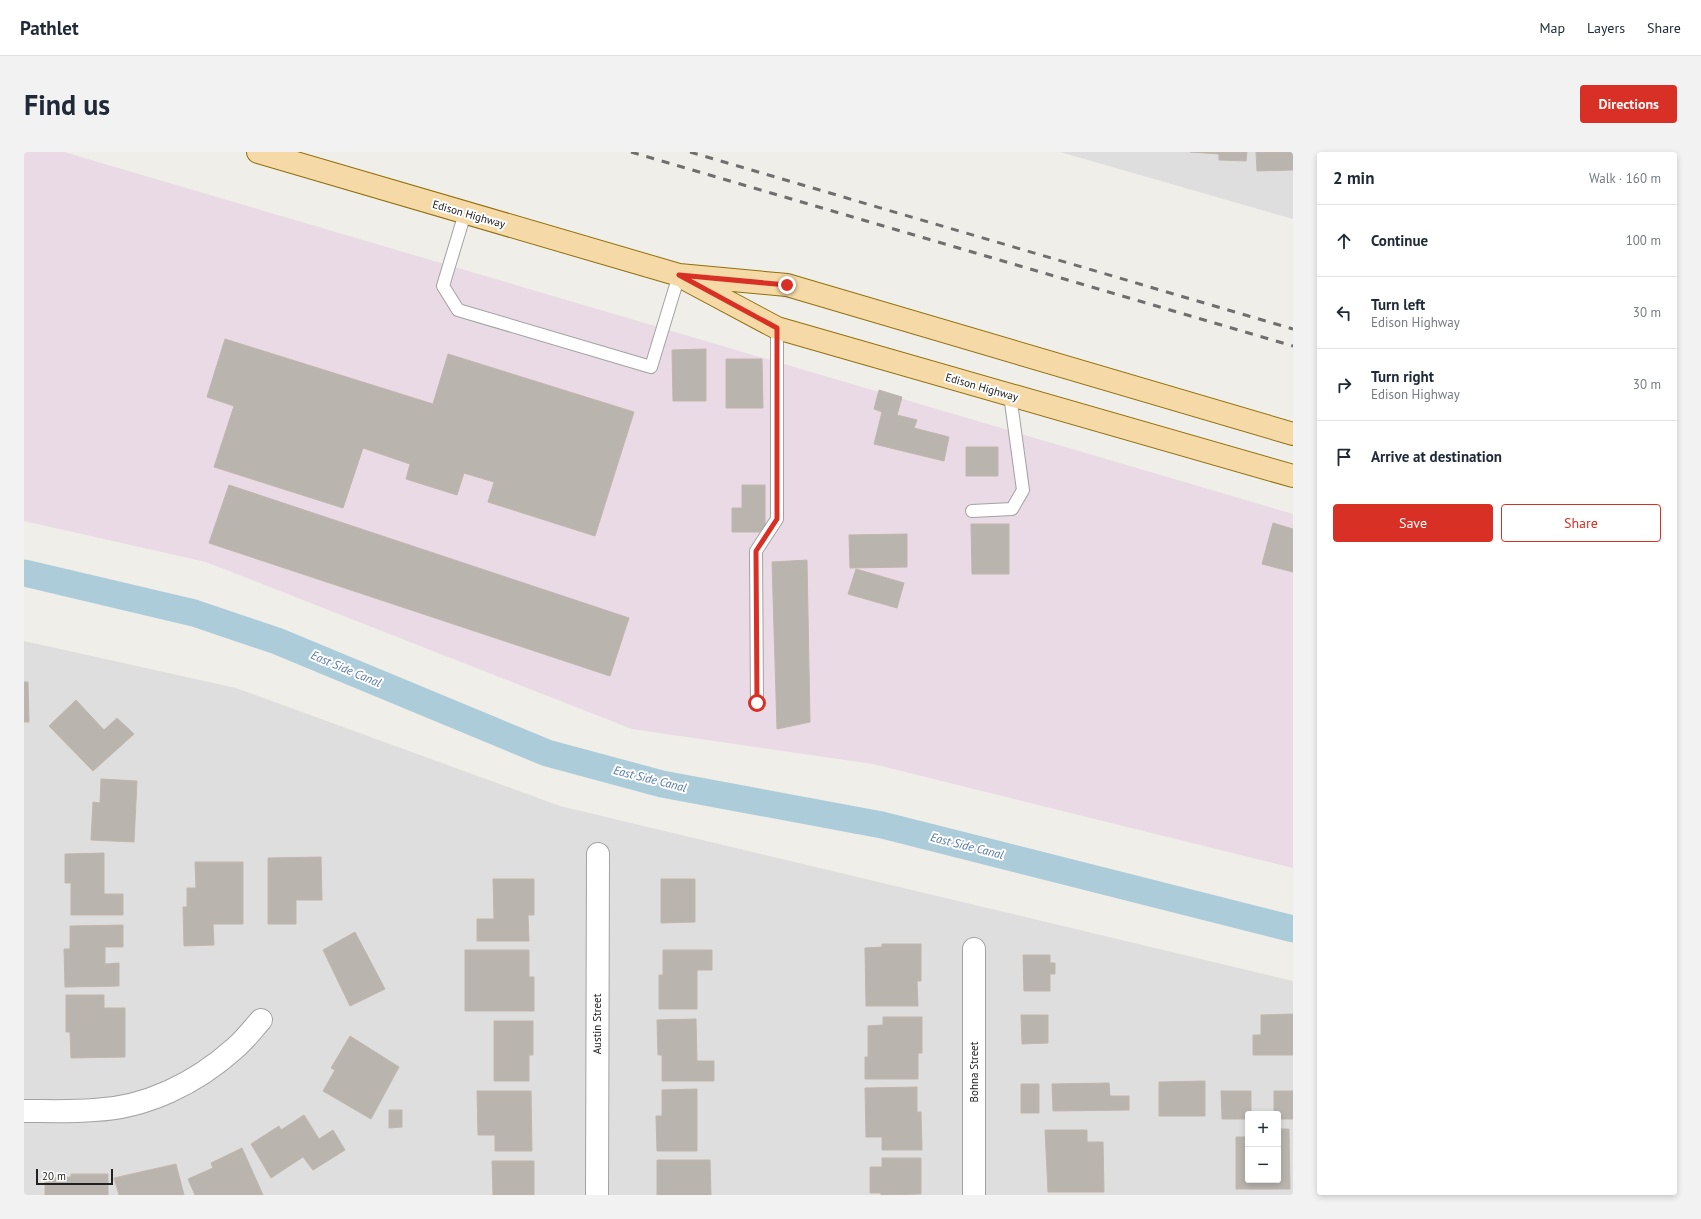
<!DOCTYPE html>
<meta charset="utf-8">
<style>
body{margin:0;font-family:"PT Sans",sans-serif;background:#f2f2f3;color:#1f2937}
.controls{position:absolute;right:12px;bottom:12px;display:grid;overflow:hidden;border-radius:4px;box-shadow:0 2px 6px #0003}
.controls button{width:36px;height:36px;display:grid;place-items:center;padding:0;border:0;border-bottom:1px solid #e0e1e3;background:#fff;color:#1f2937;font:20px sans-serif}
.scale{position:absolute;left:12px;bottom:10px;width:77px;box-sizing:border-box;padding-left:4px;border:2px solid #212121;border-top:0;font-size:11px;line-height:14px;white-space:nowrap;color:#212121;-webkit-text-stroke:3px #fff;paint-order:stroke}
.stop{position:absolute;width:12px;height:12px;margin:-9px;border:3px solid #d93025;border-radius:50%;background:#fff}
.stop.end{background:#d93025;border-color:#fff;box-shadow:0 1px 4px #0008}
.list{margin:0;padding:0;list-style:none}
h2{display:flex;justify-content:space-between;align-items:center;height:52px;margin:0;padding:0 16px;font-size:17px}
h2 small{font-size:13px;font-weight:400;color:#747a83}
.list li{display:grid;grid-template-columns:26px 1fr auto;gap:12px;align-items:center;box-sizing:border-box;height:72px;padding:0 16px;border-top:1px solid #e0e1e3}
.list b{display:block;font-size:15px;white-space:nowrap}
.list p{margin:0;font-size:13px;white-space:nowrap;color:#747a83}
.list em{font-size:13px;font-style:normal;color:#747a83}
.actions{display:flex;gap:8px;padding:12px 16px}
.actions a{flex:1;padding:9px 0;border:1px solid #d93025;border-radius:4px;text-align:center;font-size:14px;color:#d93025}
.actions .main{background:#d93025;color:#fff}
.icon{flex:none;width:22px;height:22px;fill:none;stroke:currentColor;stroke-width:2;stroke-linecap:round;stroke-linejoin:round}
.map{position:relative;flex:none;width:1269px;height:1043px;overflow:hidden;border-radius:4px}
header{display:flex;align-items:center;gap:24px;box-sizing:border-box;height:56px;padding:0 20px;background:#fff;border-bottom:1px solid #e0e1e3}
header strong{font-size:19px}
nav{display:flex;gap:22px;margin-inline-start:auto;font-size:14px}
.intro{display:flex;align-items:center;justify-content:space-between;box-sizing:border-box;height:96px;padding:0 24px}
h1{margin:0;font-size:28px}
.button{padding:10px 18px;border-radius:4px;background:#d93025;color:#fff;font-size:14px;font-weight:700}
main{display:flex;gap:24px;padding:0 24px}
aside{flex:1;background:#fff;border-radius:4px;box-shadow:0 2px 6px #0003}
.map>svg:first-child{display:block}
.residential{fill:#dfdede;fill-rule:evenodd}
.industrial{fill:#e9dae5}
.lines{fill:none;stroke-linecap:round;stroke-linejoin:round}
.canal{stroke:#acccda;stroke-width:27}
.building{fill:#bab4ae;stroke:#c1b6ab}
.lane-casing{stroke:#a2a2a2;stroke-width:14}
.street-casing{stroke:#a2a2a2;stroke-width:24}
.primary-casing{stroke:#916f0c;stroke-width:24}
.lane{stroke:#fff;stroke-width:12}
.street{stroke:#fff;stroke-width:22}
.primary{stroke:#f5daa8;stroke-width:22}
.rail{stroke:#6f6f6f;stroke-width:3;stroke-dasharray:8 8;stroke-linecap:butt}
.route{stroke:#d93025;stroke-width:5}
.labels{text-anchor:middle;stroke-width:4;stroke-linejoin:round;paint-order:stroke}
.street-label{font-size:11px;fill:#212121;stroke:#fff}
.water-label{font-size:12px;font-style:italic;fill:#5478aa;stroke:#fff}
</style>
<header>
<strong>Pathlet</strong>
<nav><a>Map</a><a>Layers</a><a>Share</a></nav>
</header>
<div class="intro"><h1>Find us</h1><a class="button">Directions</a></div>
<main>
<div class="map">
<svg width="1269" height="1043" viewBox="0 0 1269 1043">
<rect width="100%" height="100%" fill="#f0eee8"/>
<path class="residential" d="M1036 0H1269V67Z
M0 489 212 536 536 654 1269 829V1043H0ZM1224 962H1254V1028H1224Z"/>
<path class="industrial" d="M0 0H40L1269 362V716L849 612 608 577 182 410 0 369Z"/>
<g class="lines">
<path class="canal" d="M0 421 170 461 253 489 523 601 638 632 858 673 1269 777"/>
</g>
<path class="building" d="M1166 0H1223L1222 9 1195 8V2Z
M1232 0H1269V18L1233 19Z
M201 187 409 252 424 202 610 260 571 384 464 350 470 330 440 321 433 343 382 327 386 312 339 296 319 356 190 315 210 254 183 245Z
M682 197V249H649L648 198Z
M702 207H738L739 256H702Z
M855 238 878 245 873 263 893 268 890 276 925 285 920 309 850 292 858 260 850 257Z
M942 295H974V324H942Z
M205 333 605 466 586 524 185 391Z
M718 333H741V380H708V356H718Z
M1249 371 1269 377V420L1238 412Z
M947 372H985V422H948Z
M883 382V415L826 416 825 383Z
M783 408 786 570 753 577 748 410Z
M832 417 880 431 873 456 824 442Z
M0 530H4L5 570H0Z
M52 548 80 578 93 566 110 582 69 619 25 574Z
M77 627 113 629 110 690 67 688 69 650 76 651Z
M80 701V742H99V763H47V731H41V702Z
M297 705 298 748H272V772H244V706Z
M171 710H219V772H189L190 793 160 794 159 755H163V736H172Z
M469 727H510V763H504L505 789H453V767H470Z
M637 727H671V770L637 771Z
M99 773V795H81V812L95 811V834L41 835 40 797H46V774Z
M331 780 361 837 326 854 299 798Z
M858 792H897V829H893L894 854H842L841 796 858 795Z
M441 798H505V825H510V859H441Z
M639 798H688V818H673V857H635V823H639Z
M999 803H1026V811H1031V822H1026V839H1000Z
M42 843H80V856H101V905L47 906 46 880H42Z
M1269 862V903H1229V883H1237V863Z
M997 863H1024V891L998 892Z
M859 865H898V901H894V927H841V905H844V874L859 873Z
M672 867 673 909H690V929H638V903H634L633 868Z
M470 869H509V903H505V929H470Z
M326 884 375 915 347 967 299 939 311 918 307 916Z
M1181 929V964H1135V930Z
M1085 931 1086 944H1105V958L1029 959 1028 932Z
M997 932H1015V961H997Z
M893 935V960H897L898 998H858V985H842L841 936Z
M673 937V999H633L632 964H638V938Z
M453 939H507L508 999H471V983H454Z
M1197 939H1227V962H1224V967H1198Z
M1250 939H1269V967H1254V962H1250Z
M365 958H378V975L365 976Z
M280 963 295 987 309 978 321 998 289 1018 279 1005 247 1026 227 992 255 974 257 978Z
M1254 977H1265L1266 1037H1212V985H1224V1028H1254Z
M1021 978H1063V990H1079L1080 1040H1024Z
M218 996 239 1043H171L164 1027 189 1016 187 1011Z
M858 1006H897V1042L857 1043V1041H846V1015H858Z
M633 1008H686L687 1043H633Z
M468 1009H510V1043H469Z
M152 1012 160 1043H95L90 1026Z
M47 1022H84V1043H21V1026L47 1025Z"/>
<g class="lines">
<g class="lane-casing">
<path id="lane" d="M441 61 419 134 434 158 627 215 655 123
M948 359 988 357 999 338 986 243
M733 551 732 399 753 367V176"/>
</g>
<g class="street-casing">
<path id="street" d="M950 797V1043
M0 959C23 959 47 960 70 958 122 956 172 931 210 897 220 889 228 878 237 868
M573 1043 574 702"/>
</g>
<g class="primary-casing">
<path id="primary" d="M234 0 655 123 763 133 1269 282
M663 128 753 176 1269 324"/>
</g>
<use href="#lane" class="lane"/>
<use href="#street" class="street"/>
<use href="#primary" class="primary"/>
<path class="rail" d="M607 0 1269 194
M666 0 1269 177"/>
</g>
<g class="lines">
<path class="route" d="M733 551 732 399 753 367V176L655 123 763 133"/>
</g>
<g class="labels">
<g class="street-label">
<text transform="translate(445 62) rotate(16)" y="4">Edison Highway</text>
<text transform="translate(958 235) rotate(16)" y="4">Edison Highway</text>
<text transform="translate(573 872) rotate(-90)" y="4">Austin Street</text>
<text transform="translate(950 920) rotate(-90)" y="4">Bohna Street</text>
</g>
<g class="water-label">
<text transform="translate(322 517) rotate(23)" y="4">East Side Canal</text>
<text transform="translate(626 627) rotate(14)" y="4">East Side Canal</text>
<text transform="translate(943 694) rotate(14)" y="4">East Side Canal</text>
</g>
</g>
</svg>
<div class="controls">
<button>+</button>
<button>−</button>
</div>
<div class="scale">20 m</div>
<div class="stop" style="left:733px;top:551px"></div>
<div class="stop end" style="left:763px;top:133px"></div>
</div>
<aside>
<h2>2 min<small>Walk · 160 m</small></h2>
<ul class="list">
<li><svg class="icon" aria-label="ahead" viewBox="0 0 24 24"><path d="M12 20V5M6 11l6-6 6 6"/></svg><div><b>Continue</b></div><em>100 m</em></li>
<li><svg class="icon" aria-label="left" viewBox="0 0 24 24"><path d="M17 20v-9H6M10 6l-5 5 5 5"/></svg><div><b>Turn left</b><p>Edison Highway</p></div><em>30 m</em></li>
<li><svg class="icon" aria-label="right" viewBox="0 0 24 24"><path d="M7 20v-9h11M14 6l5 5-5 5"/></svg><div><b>Turn right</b><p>Edison Highway</p></div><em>30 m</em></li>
<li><svg class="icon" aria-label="arrive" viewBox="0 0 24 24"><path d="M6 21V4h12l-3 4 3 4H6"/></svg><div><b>Arrive at destination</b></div></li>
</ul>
<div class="actions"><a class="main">Save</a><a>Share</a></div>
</aside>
</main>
